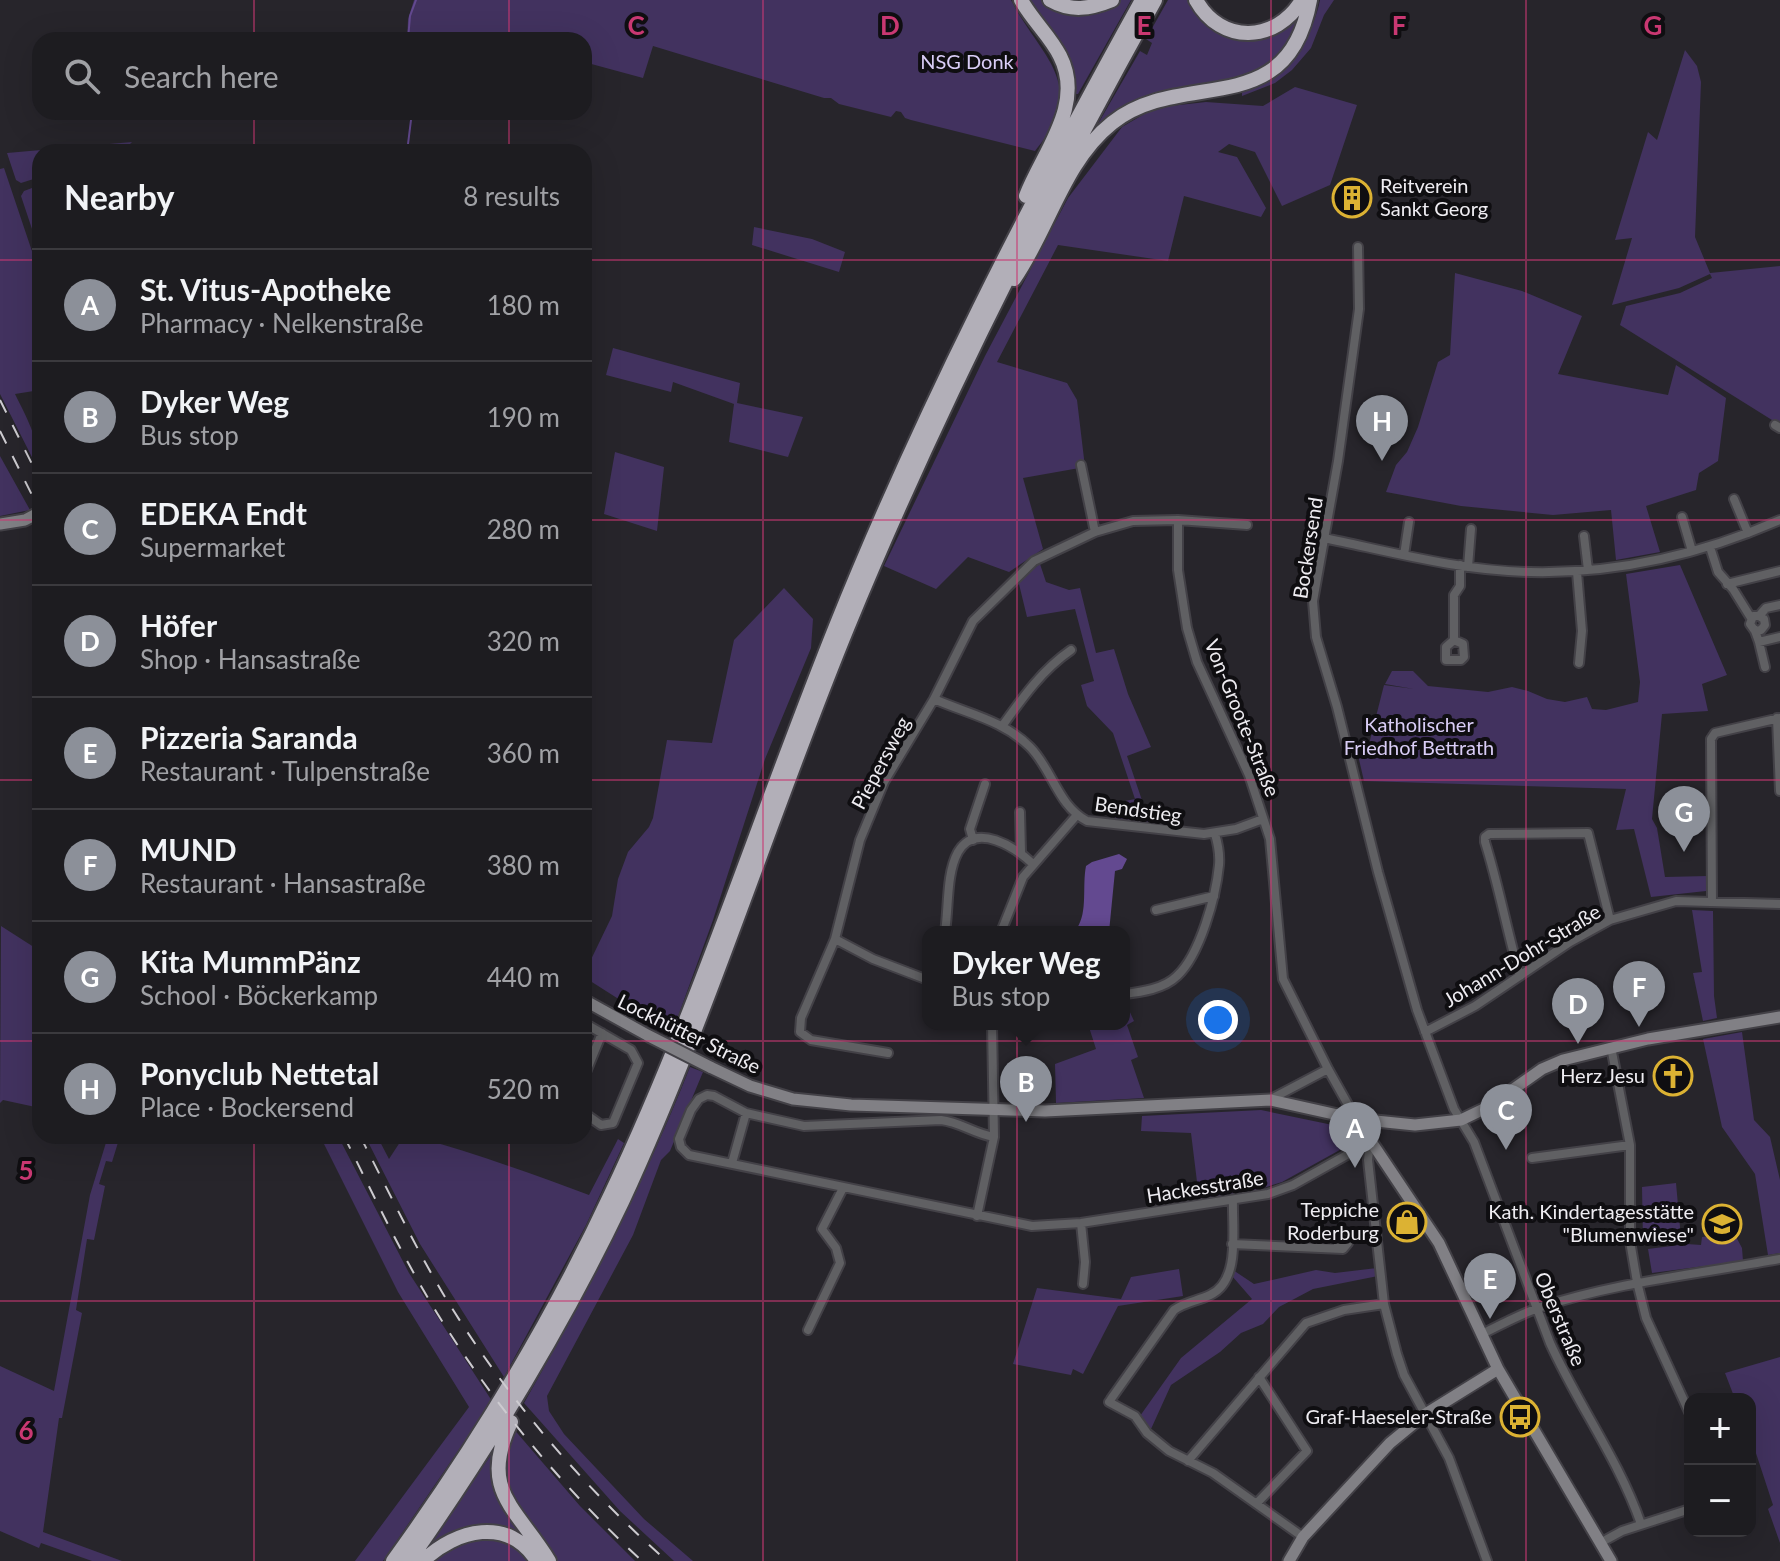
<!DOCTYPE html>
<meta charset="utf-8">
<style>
body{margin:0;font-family:Lato,sans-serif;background:#2a292d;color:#f1f3f6}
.controls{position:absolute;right:24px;bottom:24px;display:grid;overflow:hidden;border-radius:16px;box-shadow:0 8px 32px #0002}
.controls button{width:72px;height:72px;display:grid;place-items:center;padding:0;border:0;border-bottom:2px solid #3b3a3e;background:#1d1c20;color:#f1f3f6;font:40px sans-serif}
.you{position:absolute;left:1218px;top:1020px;width:28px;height:28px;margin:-20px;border:6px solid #fff;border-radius:50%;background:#1a73e8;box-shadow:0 0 0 12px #1a73e833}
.badge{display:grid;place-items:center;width:52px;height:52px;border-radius:50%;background:#8c9099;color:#fff;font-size:26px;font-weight:700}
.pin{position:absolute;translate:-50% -66px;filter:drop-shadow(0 2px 4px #0008)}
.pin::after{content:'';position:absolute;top:42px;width:28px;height:24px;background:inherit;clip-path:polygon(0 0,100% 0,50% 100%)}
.popup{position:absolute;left:922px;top:926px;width:208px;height:104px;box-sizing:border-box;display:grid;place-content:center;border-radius:16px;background:#1d1c20;filter:drop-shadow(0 2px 6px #0005);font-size:26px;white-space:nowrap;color:#a0a1a5}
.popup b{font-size:30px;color:#f1f3f6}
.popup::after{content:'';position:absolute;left:50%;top:100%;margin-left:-16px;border:16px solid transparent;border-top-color:#1d1c20}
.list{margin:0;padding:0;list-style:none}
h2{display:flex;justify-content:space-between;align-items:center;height:104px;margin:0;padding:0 32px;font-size:34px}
h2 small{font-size:26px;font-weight:400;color:#a0a1a5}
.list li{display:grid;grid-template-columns:52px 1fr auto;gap:24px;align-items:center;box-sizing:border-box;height:112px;padding:0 32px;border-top:2px solid #3b3a3e}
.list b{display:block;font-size:30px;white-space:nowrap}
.list p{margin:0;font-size:26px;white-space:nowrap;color:#a0a1a5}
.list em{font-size:26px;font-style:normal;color:#a0a1a5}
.icon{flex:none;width:44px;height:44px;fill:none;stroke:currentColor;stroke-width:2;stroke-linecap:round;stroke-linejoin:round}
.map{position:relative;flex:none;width:1780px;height:1561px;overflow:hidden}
.search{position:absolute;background:#1d1c20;box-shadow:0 8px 32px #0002;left:32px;top:32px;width:560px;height:88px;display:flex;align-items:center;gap:20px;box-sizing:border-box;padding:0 28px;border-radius:24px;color:#a0a1a5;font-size:30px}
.panel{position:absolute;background:#1d1c20;box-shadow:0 8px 32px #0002;left:32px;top:144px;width:560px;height:1000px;border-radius:24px}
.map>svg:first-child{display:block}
.green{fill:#42325f}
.water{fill:#634990}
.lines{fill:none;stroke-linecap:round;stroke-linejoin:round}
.stream{stroke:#634990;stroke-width:2}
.street-casing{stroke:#434147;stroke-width:12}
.secondary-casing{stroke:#434147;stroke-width:15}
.highway-casing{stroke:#434147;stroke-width:18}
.street{stroke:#606063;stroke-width:8}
.secondary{stroke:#818085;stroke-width:11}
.highway{stroke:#b2afb8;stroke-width:14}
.rail{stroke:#cdcbd0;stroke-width:2;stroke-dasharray:14 14;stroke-linecap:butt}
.secondary-bridge-casing{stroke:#434147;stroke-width:15;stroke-linecap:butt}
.secondary-bridge{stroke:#818085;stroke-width:11}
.grid{fill:none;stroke:#c93872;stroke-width:2;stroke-opacity:0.55}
.labels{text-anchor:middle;stroke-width:8;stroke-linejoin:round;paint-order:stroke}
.park-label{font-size:20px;fill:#d9cdf6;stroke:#0f0e11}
.poi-label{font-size:20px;fill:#eeecf1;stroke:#0f0e11;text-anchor:end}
.street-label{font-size:20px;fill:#eeecf1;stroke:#0f0e11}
.grid-label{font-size:26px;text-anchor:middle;font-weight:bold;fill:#c93872;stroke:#0f0e11;stroke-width:8;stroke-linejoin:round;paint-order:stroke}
</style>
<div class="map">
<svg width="1780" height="1561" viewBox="0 0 1780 1561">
<rect width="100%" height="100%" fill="#27252b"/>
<path class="green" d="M414 0H1011C1040 57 1091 84 1035 151L911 120 905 118 901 112 896 111 891 117 839 104 831 98H824L653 46 643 78 584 62V40H506L499 38 498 40H407L408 19Z
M1026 0H1131L1078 94H1075L1071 69Z
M1168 0H1194L1240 36 1297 14 1304 16 1285 50 1260 72 1095 129 1140 51 1147 55 1152 43 1146 39Z
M1320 0H1334L1324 15 1311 48 1292 70 1275 83 1242 96V92C1281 72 1311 45 1320 0Z
M1685 50 1697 66 1701 82 1695 237 1710 273 1780 266V425L1620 325 1626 306 1680 293 1712 278 1710 274 1679 288 1612 305 1632 238 1615 240 1648 132 1657 140Z
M1295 87 1357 105 1330 185 1282 206 1255 152 1229 144 1218 152 1237 157 1266 208 1261 217 1184 196 1168 261 1058 245 997 362 1067 383 1077 400 1085 467 1023 478 1043 549 1009 572 968 557 936 589 884 566 985 356 1068 198 1122 127 1146 113 1170 106 1206 102 1263 106Z
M132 142 125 149 115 152H40V177L21 183 16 180 7 153Z
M4 168 40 275V390L15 394C29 422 40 442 40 473L0 394V169Z
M40 185V253L21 196 24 191Z
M754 227 812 239 845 252 839 272 752 245Z
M1455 273 1522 291 1582 316 1558 374 1668 395 1676 365 1726 398 1718 461 1699 473 1696 490 1646 506 1660 552 1616 560 1611 510 1553 515 1461 506 1386 492 1396 465 1407 452 1418 427 1438 362 1450 355Z
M613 348 740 383 737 403 803 417 788 457 729 442 734 404 673 382 671 392 606 375Z
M615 452 664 467 657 531 604 514Z
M0 456 30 510 0 516Z
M1040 564 1046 582 1069 590 1080 588 1096 653 1114 649 1128 694 1151 747 1127 756 1150 824 1113 821 1125 801 1135 799 1113 733 1087 706 1081 685 1094 681 1075 609 1027 617 1018 580Z
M1680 565 1727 675 1702 684 1708 711 1662 714 1652 819 1657 828 1665 877 1708 876 1706 891 1651 897 1634 829 1616 830 1626 789 1364 781 1358 755 1367 752 1384 685 1414 689 1385 684 1392 671H1413L1428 686 1488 692 1512 687 1528 691 1547 699 1565 702 1587 697 1592 709 1606 710 1638 702 1640 682 1626 574Z
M784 588 813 619 811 648 765 759 713 920 672 1033 584 977V974L612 916 618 879 628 852 649 827 653 818 667 740 712 743 734 640Z
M1692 910 1713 911 1714 996 1717 1018 1703 1021 1693 973 1702 972Z
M1 926 40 951V1108L3 1100 0 1103Z
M1124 999 1134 1021 1127 1025 1138 1057 1131 1060 1144 1098 1056 1103 1055 1064 1096 1049 1088 1024H1124Z
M1742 1032 1754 1120 1770 1137 1780 1180V1253L1768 1255 1755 1174 1722 1127 1703 1039Z
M690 1067 703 1072 670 1151 661 1160 633 1235 547 1396 549 1411 564 1434 644 1519 693 1561H674L620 1511 524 1403C586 1294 644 1184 690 1067Z
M1261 1110 1352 1129 1357 1136 1356 1141 1282 1182 1260 1189 1201 1199 1199 1198 1191 1133 1141 1131 1142 1116Z
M108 1136H120L112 1162 106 1161 99 1184 105 1186 94 1240 87 1239 76 1310 82 1313 62 1418H59L43 1532 122 1561H92L41 1543 39 1548 0 1531V1366L54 1391 90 1195Z
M320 1136H338L409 1273 492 1401 383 1561H355L469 1407 398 1292Z
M365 1136H377L389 1159 404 1136H414C473 1153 531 1173 589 1195L618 1139 624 1143 586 1225 504 1377 420 1244Z
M1676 1183 1681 1238 1643 1242 1642 1187Z
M1734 1233 1742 1248 1743 1261 1652 1273 1648 1249 1687 1244 1701 1245 1702 1237Z
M1377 1268 1378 1276 1313 1289 1279 1307 1263 1324 1241 1333 1220 1352 1171 1385 1151 1429 1140 1416 1181 1358 1252 1299 1232 1276 1233 1270 1254 1284 1316 1270 1335 1273Z
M1179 1269 1183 1296 1118 1306 1083 1374 1073 1369 1071 1375 1013 1364 1037 1288 1121 1299 1131 1277Z
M1780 1357V1543L1768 1509 1773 1505 1750 1435V1399H1735L1725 1373Z
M512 1427 580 1506 635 1561H554L512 1500 502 1469Z
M495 1449 493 1464 542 1556 491 1528 422 1556Z
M478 1537C500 1539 515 1542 529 1561H433L452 1547Z"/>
<path class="water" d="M1119 854 1127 859 1122 869 1115 871 1109 932H1078L1077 928C1088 912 1082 886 1086 866L1092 862Z"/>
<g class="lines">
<path class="stream" d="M408 40 410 16 416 0
M407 152 412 112"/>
<g class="street-casing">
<path id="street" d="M1358 247 1359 309 1338 461 1313 601 1316 637 1337 707 1378 872 1417 1010 1454 1109 1474 1142 1550 1343C1578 1405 1619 1460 1641 1524
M1775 425 1780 428
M1081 465 1095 532
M1734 499 1748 533
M1682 517 1692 551
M1178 520V570L1187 628 1197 662 1249 775 1270 839 1283 979 1328 1069 1356 1119
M1584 536 1588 570
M1324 538C1392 552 1461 571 1530 572 1616 574 1702 554 1780 520
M1710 547 1718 572 1733 589 1751 618
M1404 555 1409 522
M1468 567 1471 529
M1577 572 1582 631 1579 663
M1727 584 1780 571
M1759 616 1766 608 1780 605
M1755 631 1761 630 1765 625 1764 619 1759 616H1753L1750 624 1755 631 1759 642 1780 637
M1454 640 1463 644 1464 657 1461 660H1446V647L1454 640V595L1460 586V565
M1759 642 1765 667
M934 699C968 714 1003 720 1030 747 1052 769 1058 806 1087 821L1204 834 1236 829 1263 819
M1777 718 1780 791
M1003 725C1023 697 1042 670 1071 650
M1020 812 1021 852
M973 840 970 829 985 784
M1712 902 1711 739 1715 733 1780 718
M1156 910 1214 896
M945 932C949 907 946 874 958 852 976 821 1016 848 1033 864
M1001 932 1023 877 1076 816
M835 939 873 959 928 980
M1520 976C1507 932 1499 886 1485 842V837L1489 834 1588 833 1610 920
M1124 994C1141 992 1164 989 1177 976 1200 955 1216 896 1219 865 1220 854 1218 844 1215 834
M584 1023 631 1050 638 1063 613 1123 601 1125 584 1113
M1425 1032 1475 1006 1570 942 1610 920 1676 901 1780 904
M1611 1047 1630 1145V1241L1637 1282 1646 1318 1690 1414
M888 1053 811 1040 800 1032 801 1018 835 939 860 840 884 782 934 699 973 621 1034 561 1095 532 1133 521 1178 520 1247 525
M584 1077 602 1033
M1271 1099 1328 1069
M994 1137C975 1134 960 1122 941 1120L804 1126 746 1113 714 1096 707 1095 699 1099 691 1110 679 1139 681 1147 689 1155 1032 1226 1081 1223 1268 1194 1293 1185 1370 1142
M1370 1142 1368 1160 1384 1304 1397 1354 1404 1375 1449 1458 1487 1561
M1532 1158 1630 1145
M732 1163 746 1113
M977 1216 994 1137 992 1024
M1081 1223 1085 1262 1083 1284
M1232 1244 1343 1249 1348 1243 1347 1238H1338V1247
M808 1330 840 1263 836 1248 822 1229 843 1188
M1482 1334C1500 1325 1519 1315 1538 1308 1617 1282 1699 1274 1780 1259
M1111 1399 1174 1310C1185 1302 1197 1301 1210 1295 1241 1281 1232 1229 1233 1200
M1109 1402 1135 1416 1147 1433 1169 1451 1213 1473 1303 1537
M1188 1461 1306 1323 1344 1310 1384 1304
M1257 1503 1307 1451 1259 1377
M1600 1543 1622 1531 1690 1509"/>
</g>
<g class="secondary-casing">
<path id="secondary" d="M0 524 25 520 40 512
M584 1000 649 1036
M710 1067 750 1086 793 1099 851 1105 1045 1111 1271 1100 1356 1119 1415 1125 1461 1120 1488 1107 1542 1069 1563 1060 1648 1039 1780 1017
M1356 1119 1439 1243 1498 1369 1611 1561
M1289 1561 1303 1537 1390 1443 1424 1415 1498 1369"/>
</g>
<g class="highway-casing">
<path id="highway" d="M1021 0C1032 20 1050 36 1060 56 1085 105 1043 152 1026 196
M1050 0C1071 12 1090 9 1112 0
M1196 0C1221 45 1276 43 1302 0
M1014 279C1049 229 1063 162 1112 123 1182 67 1288 124 1310 0
M511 1422C478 1491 517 1508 549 1561
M393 1561C477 1445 551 1323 611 1194 698 1010 760 815 836 626 923 410 1029 204 1142 0
M409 1561C489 1447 562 1328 622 1202 709 1014 770 816 848 626 937 410 1042 203 1155 0
M423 1561C456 1529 509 1516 537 1561"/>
</g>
<use href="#street" class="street"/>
<use href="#secondary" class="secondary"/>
<use href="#highway" class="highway"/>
<path class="rail" d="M0 400 40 480
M0 431 40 511
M344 1136C374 1196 402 1256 437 1313 494 1405 563 1488 642 1561
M360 1136C387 1188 412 1241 442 1292 503 1393 579 1483 667 1561"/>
<g class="secondary-bridge-casing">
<path id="secondary-bridge" d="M649 1036 710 1067"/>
</g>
<use href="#secondary-bridge" class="secondary-bridge"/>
</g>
<path class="grid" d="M254 0V40M509 0V40M763 0V1561M1017 0V1561M1271 0V1561M1526 0V1561M254 112V152M509 112V152M0 260H40M584 260H1780M0 520H40M584 520H1780M0 780H40M584 780H1780M0 1041H40M584 1041H1780M254 1136V1561M509 1136V1561M0 1301H1780"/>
<defs>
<g id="building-ring" transform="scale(2)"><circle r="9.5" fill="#0f0e11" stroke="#dcb233" stroke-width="1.5"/><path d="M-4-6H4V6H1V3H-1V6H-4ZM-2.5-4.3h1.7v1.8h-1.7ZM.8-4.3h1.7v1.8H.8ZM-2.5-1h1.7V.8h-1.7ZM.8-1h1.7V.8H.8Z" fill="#dcb233"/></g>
<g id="church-ring" transform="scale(2)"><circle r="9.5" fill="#0f0e11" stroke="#dcb233" stroke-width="1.5"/><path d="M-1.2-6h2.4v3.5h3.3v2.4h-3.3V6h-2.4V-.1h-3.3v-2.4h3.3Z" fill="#dcb233"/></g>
<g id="shop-ring" transform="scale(2)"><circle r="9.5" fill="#0f0e11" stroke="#dcb233" stroke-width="1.5"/><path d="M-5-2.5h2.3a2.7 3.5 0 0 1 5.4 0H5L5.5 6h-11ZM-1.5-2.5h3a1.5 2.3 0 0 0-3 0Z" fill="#dcb233"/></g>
<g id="school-ring" transform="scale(2)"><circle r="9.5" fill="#0f0e11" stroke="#dcb233" stroke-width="1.5"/><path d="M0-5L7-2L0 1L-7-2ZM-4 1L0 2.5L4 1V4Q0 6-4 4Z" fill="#dcb233"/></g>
<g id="bus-ring" transform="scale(2)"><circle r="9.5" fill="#0f0e11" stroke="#dcb233" stroke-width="1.5"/><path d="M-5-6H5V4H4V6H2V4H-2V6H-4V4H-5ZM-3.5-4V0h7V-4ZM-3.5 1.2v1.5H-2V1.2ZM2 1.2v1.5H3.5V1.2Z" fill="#dcb233"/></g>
</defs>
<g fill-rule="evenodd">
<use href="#building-ring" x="1352" y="198"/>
<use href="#church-ring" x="1673" y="1076"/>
<use href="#shop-ring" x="1407" y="1222"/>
<use href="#school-ring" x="1722" y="1224"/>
<use href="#bus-ring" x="1520" y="1417"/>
</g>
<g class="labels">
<g class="park-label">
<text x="967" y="69">NSG Donk</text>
<text x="1419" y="732">Katholischer<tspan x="1419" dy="23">Friedhof Bettrath</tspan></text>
</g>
<g class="poi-label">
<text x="1380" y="193" text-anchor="start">Reitverein<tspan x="1380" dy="23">Sankt Georg</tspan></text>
<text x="1645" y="1083">Herz Jesu</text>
<text x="1379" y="1217">Teppiche<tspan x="1379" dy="23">Roderburg</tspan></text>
<text x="1694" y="1219">Kath. Kindertagesstätte<tspan x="1694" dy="23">"Blumenwiese"</tspan></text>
<text x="1492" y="1424">Graf-Haeseler-Straße</text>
</g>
<g class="street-label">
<text transform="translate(1308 548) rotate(-81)" y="7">Bockersend</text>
<text transform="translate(1242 718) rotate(68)" y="7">Von-Groote-Straße</text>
<text transform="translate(881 763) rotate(-62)" y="7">Piepersweg</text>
<text transform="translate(1138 810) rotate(8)" y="7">Bendstieg</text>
<text transform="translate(1522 956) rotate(-31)" y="7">Johann-Dohr-Straße</text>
<text transform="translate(689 1034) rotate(26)" y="7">Lockhütter Straße</text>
<text transform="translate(1205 1187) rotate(-9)" y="7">Hackesstraße</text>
<text transform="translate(1560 1319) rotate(67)" y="7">Oberstraße</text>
</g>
</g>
<g class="grid-label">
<text x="636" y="35">C</text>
<text x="890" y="35">D</text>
<text x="1144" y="35">E</text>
<text x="1399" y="35">F</text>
<text x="1653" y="35">G</text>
<text x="26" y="1180">5</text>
<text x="26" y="1440">6</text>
</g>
</svg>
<div class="controls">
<button>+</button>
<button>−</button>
</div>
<div class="you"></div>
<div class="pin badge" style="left:1355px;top:1168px">A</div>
<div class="pin badge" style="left:1026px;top:1122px">B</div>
<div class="popup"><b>Dyker Weg</b>Bus stop</div>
<div class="pin badge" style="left:1506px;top:1150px">C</div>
<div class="pin badge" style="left:1578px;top:1044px">D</div>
<div class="pin badge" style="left:1490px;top:1319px">E</div>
<div class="pin badge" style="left:1639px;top:1027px">F</div>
<div class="pin badge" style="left:1684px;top:852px">G</div>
<div class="pin badge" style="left:1382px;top:461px">H</div>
<div class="search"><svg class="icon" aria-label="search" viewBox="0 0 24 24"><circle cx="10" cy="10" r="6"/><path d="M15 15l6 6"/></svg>Search here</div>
<section class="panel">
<h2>Nearby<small>8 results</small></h2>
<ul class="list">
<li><span class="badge">A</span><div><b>St. Vitus-Apotheke</b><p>Pharmacy · Nelkenstraße</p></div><em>180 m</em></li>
<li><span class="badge">B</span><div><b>Dyker Weg</b><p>Bus stop</p></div><em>190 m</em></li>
<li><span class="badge">C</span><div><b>EDEKA Endt</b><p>Supermarket</p></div><em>280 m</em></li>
<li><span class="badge">D</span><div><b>Höfer</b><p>Shop · Hansastraße</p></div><em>320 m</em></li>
<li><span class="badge">E</span><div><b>Pizzeria Saranda</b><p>Restaurant · Tulpenstraße</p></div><em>360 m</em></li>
<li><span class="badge">F</span><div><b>MUND</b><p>Restaurant · Hansastraße</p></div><em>380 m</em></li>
<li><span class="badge">G</span><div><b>Kita MummPänz</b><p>School · Böckerkamp</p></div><em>440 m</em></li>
<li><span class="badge">H</span><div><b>Ponyclub Nettetal</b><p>Place · Bockersend</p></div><em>520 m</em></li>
</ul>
</section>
</div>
